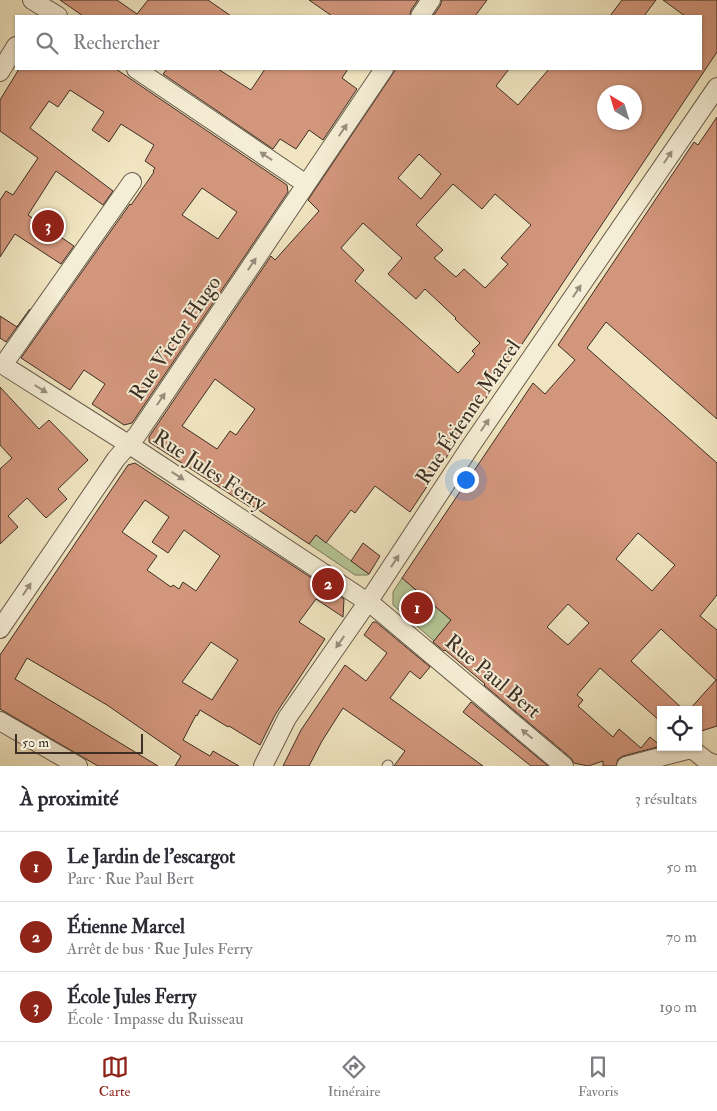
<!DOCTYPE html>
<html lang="fr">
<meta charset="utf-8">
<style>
body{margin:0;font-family:"IM FELL Double Pica",serif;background:#f2f2f3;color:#2b2b33}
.controls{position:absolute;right:15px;bottom:15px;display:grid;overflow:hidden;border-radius:0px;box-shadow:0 1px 4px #0004}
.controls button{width:45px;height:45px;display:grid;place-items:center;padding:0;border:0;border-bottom:1px solid #e1e1e2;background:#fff;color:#2b2b33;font:25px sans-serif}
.compass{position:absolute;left:597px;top:85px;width:45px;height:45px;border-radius:50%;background:#fff;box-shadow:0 1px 4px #0004;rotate:322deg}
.scale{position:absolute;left:15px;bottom:12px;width:128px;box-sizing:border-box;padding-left:5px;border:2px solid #3d2f25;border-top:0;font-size:14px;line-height:18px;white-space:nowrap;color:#3d2f25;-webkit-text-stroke:4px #f5eed6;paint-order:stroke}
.you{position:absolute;left:465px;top:479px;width:18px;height:18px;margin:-12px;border:4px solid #fff;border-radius:50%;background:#1a73e8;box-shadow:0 0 0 8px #1a73e833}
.badge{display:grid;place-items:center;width:32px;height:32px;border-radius:50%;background:#8f2418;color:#fff;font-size:16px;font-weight:700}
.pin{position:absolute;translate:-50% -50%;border:2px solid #fff;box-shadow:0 1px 5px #0006}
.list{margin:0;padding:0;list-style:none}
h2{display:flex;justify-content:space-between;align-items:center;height:65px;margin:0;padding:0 20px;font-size:21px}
h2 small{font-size:16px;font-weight:400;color:#7c7c81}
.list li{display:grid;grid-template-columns:32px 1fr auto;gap:15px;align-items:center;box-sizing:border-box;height:70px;padding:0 20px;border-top:1px solid #e1e1e2}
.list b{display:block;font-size:19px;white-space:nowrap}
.list p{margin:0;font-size:16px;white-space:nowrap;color:#7c7c81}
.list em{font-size:16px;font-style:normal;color:#7c7c81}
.icon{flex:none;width:28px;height:28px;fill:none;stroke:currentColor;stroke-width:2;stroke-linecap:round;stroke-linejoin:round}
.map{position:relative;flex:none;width:717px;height:766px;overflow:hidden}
.search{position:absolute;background:#fff;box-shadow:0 1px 4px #0004;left:15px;right:15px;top:15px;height:55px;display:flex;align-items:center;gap:12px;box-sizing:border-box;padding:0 18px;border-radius:0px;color:#7c7c81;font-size:19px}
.sheet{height:275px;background:#fff}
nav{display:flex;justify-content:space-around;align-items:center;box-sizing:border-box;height:70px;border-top:1px solid #e1e1e2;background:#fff;font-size:14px;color:#7c7c81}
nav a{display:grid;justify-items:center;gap:2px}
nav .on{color:#8f2418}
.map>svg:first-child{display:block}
.green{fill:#b6c595;stroke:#7a7a5d}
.building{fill:#d2967c;stroke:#3d2f25;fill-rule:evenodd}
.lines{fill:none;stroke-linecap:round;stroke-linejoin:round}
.lane-casing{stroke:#6a5c4c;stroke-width:11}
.street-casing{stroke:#6a5c4c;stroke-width:20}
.lane{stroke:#f5eed6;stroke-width:9}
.street{stroke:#f5eed6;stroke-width:18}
.oneway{fill:#998e7e}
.labels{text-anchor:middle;stroke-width:4;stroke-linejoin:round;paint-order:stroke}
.street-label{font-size:21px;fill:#3d2f25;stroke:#f5eed6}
</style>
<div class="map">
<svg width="717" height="766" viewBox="0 0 717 766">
<rect width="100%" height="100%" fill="#f0e5c0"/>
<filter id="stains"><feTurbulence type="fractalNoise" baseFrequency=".004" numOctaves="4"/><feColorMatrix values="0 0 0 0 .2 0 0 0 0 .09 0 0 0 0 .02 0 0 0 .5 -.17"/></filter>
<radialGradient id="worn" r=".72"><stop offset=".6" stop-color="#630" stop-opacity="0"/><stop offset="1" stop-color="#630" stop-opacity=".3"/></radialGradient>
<path class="green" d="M316 535 369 574 368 575H355L309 544Z
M402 578 451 620 434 641 393 605V592Z"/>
<path class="building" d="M60 0H117L137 14 148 0H208L231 16H83Z
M309 0H418L411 10 410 16H332Z
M442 0H487L475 16H433L440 6Z
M622 0H656L644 16H610Z
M663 0H717V52L410 512 375 486 355 513 351 510 326 543 316 535 309 544 251 505 250 507 149 442V437L271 256 275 260 319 211 308 200 396 69H509L496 86 518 105 549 69H701V16H685ZM604 92H634V122H604ZM419 154 441 174 421 199 398 178ZM453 184 482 209 495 194 531 225 501 258 508 264 485 288 464 269 456 277 434 258 443 250 416 225ZM363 223 402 258 388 274 416 299 425 289 456 318 455 319 480 343 472 351 475 354 458 373 355 281 364 270 341 248ZM215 379 255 409 236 435 230 431 217 449 182 426Z
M19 69H116L287 185 288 192 132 423 124 425 92 404 105 384 84 370 70 390 21 358 130 204 131 205 154 172 153 171 155 168 145 161 154 145 121 124 109 142 92 130 104 112 70 90 58 107 49 101 30 128 113 191 103 205 56 171 28 215 74 246 61 264 15 234 0 257V200L6 191 13 195 38 158 0 131V100ZM202 188 237 212 218 239 182 215Z
M167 69H218L251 90 265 69H348L342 78 357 89 323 140 309 130 296 149 280 139 273 149 163 74Z
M717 117V419L606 322 587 348 717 463V595L700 616 717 630V726L698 732V710H689L716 680 661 629 631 661 684 710H661V722L600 668 577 695 583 700 578 706 613 737 619 729 641 748 650 737 661 746 623 756 618 759 616 766H603V761L588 766 574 763 571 758 484 685 485 684 445 650 444 651 433 642 451 620 402 578 533 383 545 394 575 360 558 345 694 142 698 145ZM638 533 675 565 652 591 616 559ZM568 604 589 623 568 645 547 627Z
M30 309 6 342 0 338V316L17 327Z
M0 387 39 429 49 420 88 460 58 489 67 499 46 518 27 498 8 516 18 527 0 544V469L12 458 0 445Z
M135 463 344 599 343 617 316 599 299 622 325 639 275 715 260 745 229 726 228 727 200 710 197 716 196 715 183 740 210 756 213 751 239 766H175L181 756 107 705 27 658 15 679 158 766H98L0 709V655L128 465ZM145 500 169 517 152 542 168 553 184 530 220 556 196 591 183 582 179 589 173 585 171 587 147 570 157 556 122 532ZM211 642 238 660 212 700 182 682Z
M363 543 380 556 369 574 351 561Z
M373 622H376L430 667 420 679 410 671 390 698 483 766H394L405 751 343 708 322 741 309 766H283L301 730 345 665 366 681 387 653 364 635Z
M471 702 548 766H531L463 712Z"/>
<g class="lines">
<g class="lane-casing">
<path id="lane" d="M387 766 388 765"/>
</g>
<g class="street-casing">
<path id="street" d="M32 0 58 16
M420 16 431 0
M136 69 306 184
M0 72 16 46
M0 363 139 451 375 607 564 766
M3 365 132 182
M0 629 116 459 137 435 384 69
M0 721 78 766
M263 766 287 718 374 593 470 447 717 87
M626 766 687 750H693L707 761 717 765"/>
</g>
<use href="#lane" class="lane"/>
<use href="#street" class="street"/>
</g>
<defs><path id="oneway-solid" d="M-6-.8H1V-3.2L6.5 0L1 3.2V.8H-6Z" transform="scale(1.25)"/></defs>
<g class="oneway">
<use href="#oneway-solid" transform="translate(343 130) rotate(-56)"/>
<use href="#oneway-solid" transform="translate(266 156) rotate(-146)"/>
<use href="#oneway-solid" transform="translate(668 157) rotate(-56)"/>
<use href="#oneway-solid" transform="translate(252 264) rotate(-56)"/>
<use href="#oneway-solid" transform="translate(577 291) rotate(-56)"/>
<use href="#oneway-solid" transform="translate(41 389) rotate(32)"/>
<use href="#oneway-solid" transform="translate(161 399) rotate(-56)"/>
<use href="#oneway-solid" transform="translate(485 425) rotate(-56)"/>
<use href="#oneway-solid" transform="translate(178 476) rotate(33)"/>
<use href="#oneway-solid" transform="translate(395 561) rotate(-57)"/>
<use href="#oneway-solid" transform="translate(27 589) rotate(-56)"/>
<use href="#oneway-solid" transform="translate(340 642) rotate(125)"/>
<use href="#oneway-solid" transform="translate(527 734) rotate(-140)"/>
</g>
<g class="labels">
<g class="street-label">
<text transform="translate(175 338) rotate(-56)" y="7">Rue Victor Hugo</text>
<text transform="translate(468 412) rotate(-56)" y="7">Rue Étienne Marcel</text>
<text transform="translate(210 470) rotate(33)" y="7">Rue Jules Ferry</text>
<text transform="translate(493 676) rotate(40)" y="7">Rue Paul Bert</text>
</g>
</g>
<rect width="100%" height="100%" filter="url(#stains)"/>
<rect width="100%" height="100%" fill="url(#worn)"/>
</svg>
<div class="controls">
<button><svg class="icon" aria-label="locate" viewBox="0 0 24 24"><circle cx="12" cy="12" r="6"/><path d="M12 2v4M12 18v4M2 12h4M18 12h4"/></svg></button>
</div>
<svg class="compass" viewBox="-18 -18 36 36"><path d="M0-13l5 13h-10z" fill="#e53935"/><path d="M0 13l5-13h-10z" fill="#7c7c81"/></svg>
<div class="scale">50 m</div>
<div class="you"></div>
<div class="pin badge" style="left:417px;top:608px">1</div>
<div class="pin badge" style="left:328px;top:584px">2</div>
<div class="pin badge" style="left:48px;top:226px">3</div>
<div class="search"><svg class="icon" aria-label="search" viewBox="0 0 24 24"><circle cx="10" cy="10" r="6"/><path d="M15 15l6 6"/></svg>Rechercher</div>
</div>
<section class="sheet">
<h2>À proximité<small>3 résultats</small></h2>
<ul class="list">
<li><span class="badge">1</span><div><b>Le Jardin de l'escargot</b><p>Parc · Rue Paul Bert</p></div><em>50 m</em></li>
<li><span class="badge">2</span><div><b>Étienne Marcel</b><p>Arrêt de bus · Rue Jules Ferry</p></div><em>70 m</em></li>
<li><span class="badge">3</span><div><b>École Jules Ferry</b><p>École · Impasse du Ruisseau</p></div><em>190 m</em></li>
</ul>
</section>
<nav>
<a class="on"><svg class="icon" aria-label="map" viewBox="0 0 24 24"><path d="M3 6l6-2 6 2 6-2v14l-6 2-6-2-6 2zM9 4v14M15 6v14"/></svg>Carte</a>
<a><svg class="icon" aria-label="directions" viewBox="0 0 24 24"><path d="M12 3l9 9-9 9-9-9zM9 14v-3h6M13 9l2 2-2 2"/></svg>Itinéraire</a>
<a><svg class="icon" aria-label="saved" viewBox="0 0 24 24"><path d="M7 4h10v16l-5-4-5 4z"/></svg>Favoris</a>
</nav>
